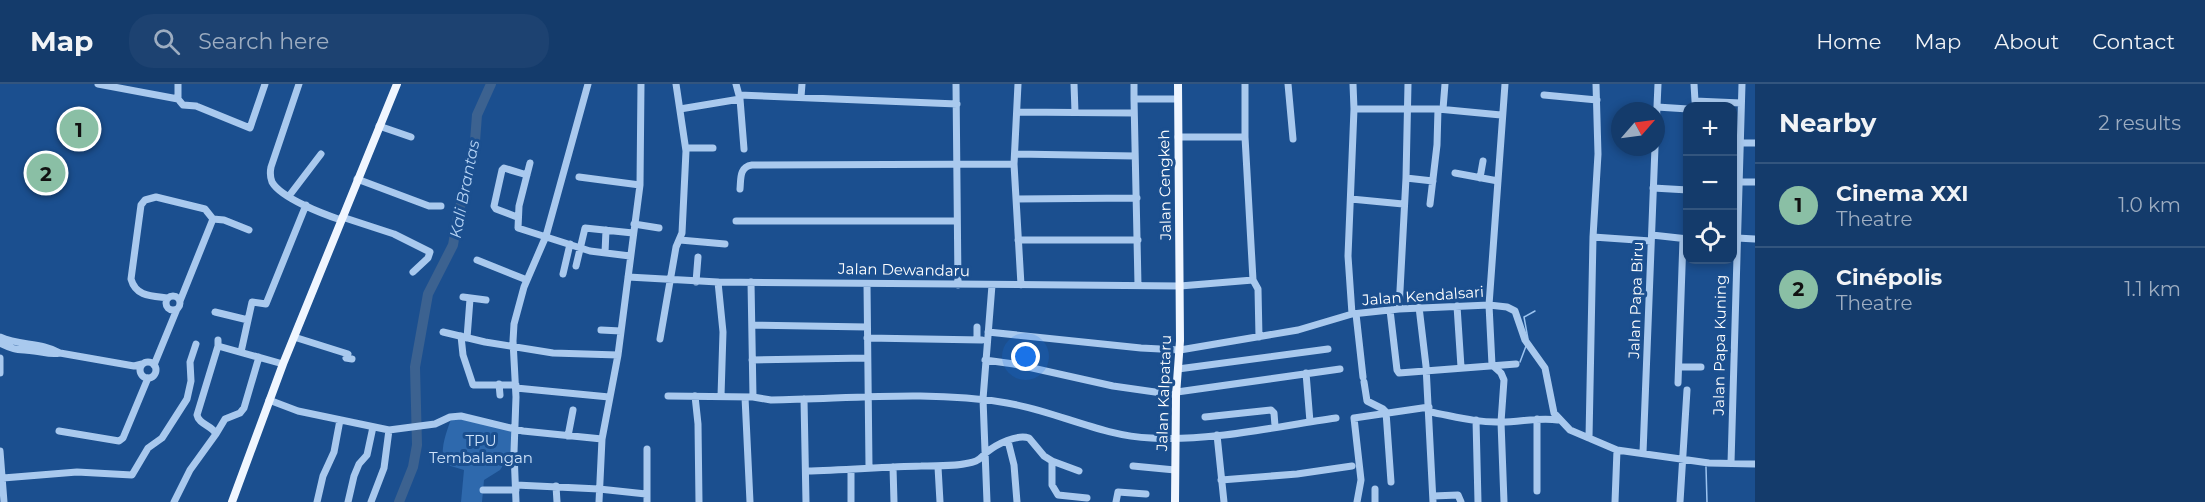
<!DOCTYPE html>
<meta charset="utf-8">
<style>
body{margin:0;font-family:Montserrat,sans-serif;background:#1d4271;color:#f1f3f6}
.controls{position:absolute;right:18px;top:18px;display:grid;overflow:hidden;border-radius:12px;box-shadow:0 3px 9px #0003}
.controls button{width:54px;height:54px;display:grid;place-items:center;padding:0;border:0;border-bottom:2px solid #33557e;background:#143b6b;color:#f1f3f6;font:30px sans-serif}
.compass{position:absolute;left:1611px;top:18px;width:54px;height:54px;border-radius:50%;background:#143b6b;box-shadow:0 3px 9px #0003;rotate:62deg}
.you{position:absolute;left:1026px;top:273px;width:21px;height:21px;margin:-15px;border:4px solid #fff;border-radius:50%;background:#1a73e8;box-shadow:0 0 0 9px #1a73e833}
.badge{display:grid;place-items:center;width:39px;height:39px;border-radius:50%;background:#8abfa5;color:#111;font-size:20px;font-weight:700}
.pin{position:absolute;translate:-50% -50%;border:3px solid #fff;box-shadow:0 2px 6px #0006}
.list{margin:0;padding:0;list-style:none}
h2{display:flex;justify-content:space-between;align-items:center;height:78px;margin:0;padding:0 24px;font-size:26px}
h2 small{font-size:20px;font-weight:400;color:#9dadc1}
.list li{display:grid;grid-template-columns:39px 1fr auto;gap:18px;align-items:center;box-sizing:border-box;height:84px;padding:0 24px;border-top:2px solid #33557e}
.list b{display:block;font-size:22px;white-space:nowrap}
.list p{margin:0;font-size:20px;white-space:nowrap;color:#9dadc1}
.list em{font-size:20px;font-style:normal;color:#9dadc1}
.icon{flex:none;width:33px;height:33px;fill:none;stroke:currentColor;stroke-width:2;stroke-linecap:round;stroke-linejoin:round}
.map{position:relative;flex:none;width:1755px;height:418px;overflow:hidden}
header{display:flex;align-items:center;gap:36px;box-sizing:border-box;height:84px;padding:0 30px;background:#143b6b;border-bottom:2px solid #33557e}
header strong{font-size:28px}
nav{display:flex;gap:33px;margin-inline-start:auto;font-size:21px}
.search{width:420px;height:54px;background:#1d4271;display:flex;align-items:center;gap:15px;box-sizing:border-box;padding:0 21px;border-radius:24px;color:#9dadc1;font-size:22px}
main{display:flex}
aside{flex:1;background:#143b6b}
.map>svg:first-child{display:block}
.green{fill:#2e69ad}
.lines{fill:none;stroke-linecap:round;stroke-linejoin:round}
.stream{stroke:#9cc4f0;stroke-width:1.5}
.river{stroke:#3c6290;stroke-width:10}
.minor{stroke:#a9c9ee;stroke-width:7}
.major{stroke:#f0f6ff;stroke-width:8}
.labels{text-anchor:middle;stroke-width:6;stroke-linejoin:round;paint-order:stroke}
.street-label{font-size:15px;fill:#fff;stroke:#1b4f8f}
.park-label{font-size:15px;fill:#cfe3fa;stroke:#1b4f8f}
.water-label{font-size:16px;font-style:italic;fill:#b5d3f5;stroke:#1b4f8f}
</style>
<header>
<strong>Map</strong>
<div class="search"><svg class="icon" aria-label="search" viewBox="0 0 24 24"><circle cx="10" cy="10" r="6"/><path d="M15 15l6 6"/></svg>Search here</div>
<nav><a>Home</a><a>Map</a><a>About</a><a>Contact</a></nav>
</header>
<main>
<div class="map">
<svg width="1755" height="418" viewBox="0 0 1755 418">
<rect width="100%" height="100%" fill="#1b4f8f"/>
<path class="green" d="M455 334 513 346 512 374H508L500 386 484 396 482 418H461L464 386 444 380C440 364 446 350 451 335Z"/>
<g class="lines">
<path class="stream" d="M1528 255 1524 233 1535 227
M1520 278 1526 262
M1706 383 1707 418"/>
<path class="river" d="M399 418 413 383 417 361 415 283 428 210 453 161 459 127 474 70 477 31 491 0"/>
<path class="minor" d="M98 0 178 15 183 21 196 22
M299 0 271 83C270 88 270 93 272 98 281 114 323 130 341 136
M736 0 740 15 744 65
M956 0 958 201
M1018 0 1014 80 1021 201
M1074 0 1075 28
M1134 0V15
M1245 0V53L1253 196 1258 205 1259 253
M1288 0 1293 55
M1694 0 1695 17 1741 19
M739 11 957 20
M1544 11 1597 16
M801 13 802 0
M178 15V0
M196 22 250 44 265 0
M1657 23 1688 25
M680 25 740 15
M1354 25H1438L1501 31
M1443 25 1445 0
M1017 28 1134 29
M379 42 411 53
M1656 45 1658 0
M1178 53H1245
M1740 59H1755
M686 64H713
M1015 70 1135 72
M530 79 519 122 518 144 590 167 630 172
M1455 89 1498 97
M579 93 640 101
M1406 94 1433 97
M1480 94 1483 77
M357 95 429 122H441
M1732 98H1755
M1653 104 1688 106
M740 105C741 95 739 83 752 81L1014 80
M289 112 321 70
M1016 115 1137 114
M1351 115 1403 120
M1430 120 1437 61 1438 25
M342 133 394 150 430 168 428 174 413 188
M517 133 496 125 494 122 502 86 504 84 527 91
M213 135 224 136 249 146
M736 137H956
M634 140 659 144
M1652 151 1688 155
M1593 153 1598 70 1596 0
M1737 154 1755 155
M680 156 725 160
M1018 156H1138
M605 169 606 146
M477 176 527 196
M576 182 585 144 633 149
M563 190 570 160
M628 193 718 198 1180 202 1253 196
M696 198 698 173
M718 198 723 248 721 312
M751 198 753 313
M867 200 869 383
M1138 201 1134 15H1178
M166 219a7 7 0 1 1 14 0a7 7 0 1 1-14 0Z
M463 213 486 216
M168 214C152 212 136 213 131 195L141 121 145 116 156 113 205 125 213 135 180 217
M1457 222 1461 283
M1419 223 1426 282 1433 418
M1399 225 1406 94 1408 0
M1390 226 1397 286 1399 289 1516 280
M215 228 248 236
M1352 230 1348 172 1354 25 1353 0
M1356 230 1363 293
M752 241 867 243
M601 246 621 247
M443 248 485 258 553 269 618 271
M988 248 1141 264 1180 266 1298 246 1352 230 1399 225 1489 221 1507 223 1515 227 1525 256 1545 284 1554 329 1570 346 1617 366 1709 379 1755 380
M461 252 463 271 473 301H516
M0 253C20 262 41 258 60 269
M294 253 348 270 346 274 352 275
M467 254 470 215
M867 254 982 256
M660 255 676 163 682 149 686 67 676 0
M977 256V243
M0 259C16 267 18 265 34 267 44 268 50 271 60 269L134 282 142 280
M218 262 283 280
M241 268 252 218 266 220 306 121
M0 274V289
M752 276 867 274
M985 276 1014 280 1113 302 1176 311
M140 286a8 8 0 1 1 16 0a8 8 0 1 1-16 0Z
M154 281 177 225
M1679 283H1701
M1178 285 1328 265
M1306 289 1310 338
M1364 298 1367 317 1383 325 1386 328 1391 398
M1678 299 1683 155
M499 300 500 311
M516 304 609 313
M1177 308 1340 285
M668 312 753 313 771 316C849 315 929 306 1007 319 1056 327 1101 352 1151 354 1209 358 1278 342 1336 334
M695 312 698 340 699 418
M745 313 750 418
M804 315 806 418
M269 316 298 327 389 346 435 340 450 333 461 332 523 347 602 355
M1430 328C1453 332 1477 339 1501 338 1521 338 1539 333 1558 336
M1205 333 1271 326 1274 329 1275 342
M1476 336 1478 418
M59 347 119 357 123 354 148 294
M216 350 225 335 240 329 244 324 259 273
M1217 351 1224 418
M568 352 573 326
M1589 354 1593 153 1651 157
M1008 357 1014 381 1017 418
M0 367 4 418
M1643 369 1655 63
M1052 377V401L1058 411 1087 414
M1731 379 1742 0
M1133 382 1175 386
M893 383 894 418
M938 383 940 418
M806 387C845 386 883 383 921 382 939 381 960 383 976 377 981 375 983 371 987 368 997 360 1017 350 1029 354L1044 372 1052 377 1079 387
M3 394 77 388 132 391 148 364 162 354 187 315 191 297 190 278 196 260
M1221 396 1297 390 1352 382
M516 401 599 405 646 410
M556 402 557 418
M483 406H516
M1537 407V335
M1433 412 1458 411 1461 418
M174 418 190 386 216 350C212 341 199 341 197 331L218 262V256
M317 418 323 392 334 368 340 336
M348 418 354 392 359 380 367 371 373 343
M371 418 384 384 389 346
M516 418 514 368 516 313 513 257 514 240 524 203 546 152 588 0
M599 418 602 355 618 271 640 101 641 0
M647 418V365
M851 418V386
M987 418 983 315 992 201
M1116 418 1118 408 1146 410
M1357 418 1361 396 1354 334 1429 323
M1375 418V405
M1504 418 1501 338 1504 296 1501 289 1492 281 1489 221 1505 0
M1615 418 1617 366
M1680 418 1687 306"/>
<path class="major" d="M232 418 283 280 397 0
M1175 418 1176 311 1180 257 1178 0"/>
</g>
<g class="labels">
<g class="street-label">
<text transform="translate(1165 101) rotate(-91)" y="5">Jalan Cengkeh</text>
<text transform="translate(904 186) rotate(1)" y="5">Jalan Dewandaru</text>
<text transform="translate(1423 212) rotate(-4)" y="5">Jalan Kendalsari</text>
<text transform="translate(1636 216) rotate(-88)" y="5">Jalan Papa Biru</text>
<text transform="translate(1720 261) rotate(-89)" y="5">Jalan Papa Kuning</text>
<text transform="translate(1164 309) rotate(-88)" y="5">Jalan Kalpataru</text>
</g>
<g class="park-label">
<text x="481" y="362">TPU<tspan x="481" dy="17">Tembalangan</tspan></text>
</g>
<g class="water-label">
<text transform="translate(464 105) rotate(-79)" y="6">Kali Brantas</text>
</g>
</g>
</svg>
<div class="controls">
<button>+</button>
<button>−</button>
<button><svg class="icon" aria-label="locate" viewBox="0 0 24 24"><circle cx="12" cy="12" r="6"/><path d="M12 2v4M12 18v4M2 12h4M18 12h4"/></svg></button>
</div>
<svg class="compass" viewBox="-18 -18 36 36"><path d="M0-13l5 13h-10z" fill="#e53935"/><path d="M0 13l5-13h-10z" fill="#9dadc1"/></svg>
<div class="you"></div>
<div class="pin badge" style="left:79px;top:45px">1</div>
<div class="pin badge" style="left:46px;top:89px">2</div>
</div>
<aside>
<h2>Nearby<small>2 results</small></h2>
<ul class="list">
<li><span class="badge">1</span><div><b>Cinema XXI</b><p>Theatre</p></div><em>1.0 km</em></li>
<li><span class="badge">2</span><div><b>Cinépolis</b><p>Theatre</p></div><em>1.1 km</em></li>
</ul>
</aside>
</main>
